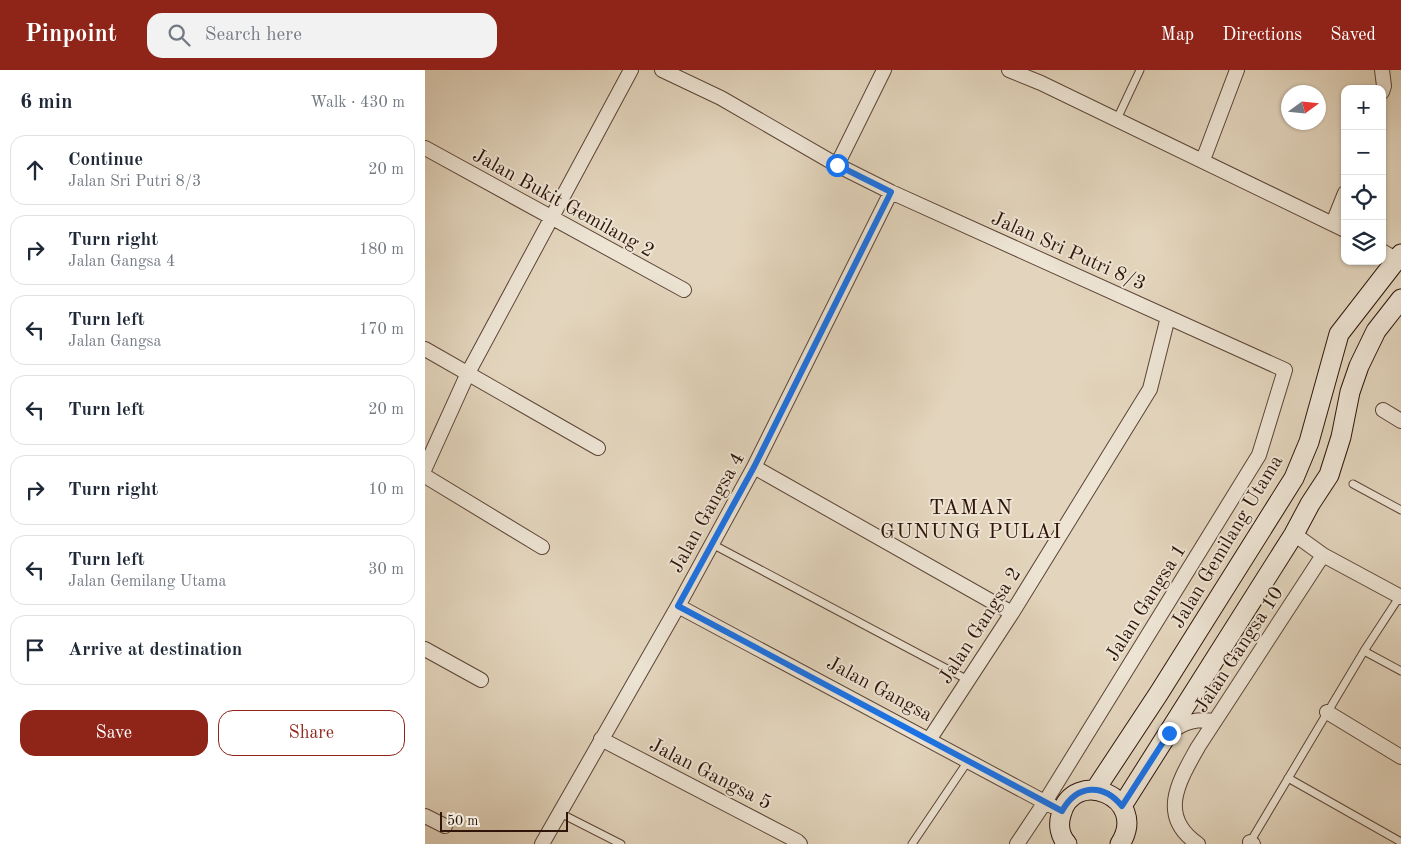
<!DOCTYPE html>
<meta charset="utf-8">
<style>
body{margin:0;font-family:"Old Standard TT",serif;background:#f2f2f3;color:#1f2937}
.controls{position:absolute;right:15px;top:15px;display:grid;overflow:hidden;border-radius:10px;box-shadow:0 1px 4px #0004}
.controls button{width:45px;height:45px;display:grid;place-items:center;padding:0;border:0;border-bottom:1px solid #e0e1e3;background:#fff;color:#1f2937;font:25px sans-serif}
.compass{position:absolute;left:856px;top:15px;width:45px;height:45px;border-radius:50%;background:#fff;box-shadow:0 1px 4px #0004;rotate:75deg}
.scale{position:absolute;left:15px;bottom:12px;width:128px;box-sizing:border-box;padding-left:5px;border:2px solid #2e1409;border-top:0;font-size:14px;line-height:18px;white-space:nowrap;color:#2e1409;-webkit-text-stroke:4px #ede4d4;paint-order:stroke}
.stop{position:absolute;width:15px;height:15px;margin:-11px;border:4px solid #1a73e8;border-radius:50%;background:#fff}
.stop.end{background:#1a73e8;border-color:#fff;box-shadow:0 1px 5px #0008}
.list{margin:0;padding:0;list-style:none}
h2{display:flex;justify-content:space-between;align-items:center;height:65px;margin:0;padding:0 20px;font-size:21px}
h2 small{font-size:16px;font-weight:400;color:#747a83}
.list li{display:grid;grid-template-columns:32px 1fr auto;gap:15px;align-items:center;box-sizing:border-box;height:70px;margin:0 10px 10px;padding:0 10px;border:1px solid #e0e1e3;border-radius:15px}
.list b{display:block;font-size:19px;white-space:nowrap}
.list p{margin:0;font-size:16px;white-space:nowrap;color:#747a83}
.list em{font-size:16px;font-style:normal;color:#747a83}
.actions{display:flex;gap:10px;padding:15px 20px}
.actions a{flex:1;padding:11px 0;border:1px solid #8f2418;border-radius:15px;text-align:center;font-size:18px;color:#8f2418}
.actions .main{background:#8f2418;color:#fff}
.icon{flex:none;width:28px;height:28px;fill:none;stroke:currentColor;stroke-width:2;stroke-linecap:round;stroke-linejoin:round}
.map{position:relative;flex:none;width:976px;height:774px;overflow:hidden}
header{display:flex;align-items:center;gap:30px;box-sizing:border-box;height:70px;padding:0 25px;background:#8f2418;color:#fff}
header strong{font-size:24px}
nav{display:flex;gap:28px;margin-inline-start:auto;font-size:18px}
.search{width:350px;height:45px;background:#f2f2f3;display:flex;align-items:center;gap:12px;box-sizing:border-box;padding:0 18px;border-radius:15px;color:#747a83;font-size:19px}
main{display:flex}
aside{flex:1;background:#fff}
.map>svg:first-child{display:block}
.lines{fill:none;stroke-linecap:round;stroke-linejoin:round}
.lane-casing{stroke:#5b4436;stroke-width:9}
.street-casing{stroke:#5b4436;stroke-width:16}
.secondary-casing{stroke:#2e1409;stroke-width:21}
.lane{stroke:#ede4d4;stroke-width:7}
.street{stroke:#ede4d4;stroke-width:14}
.secondary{stroke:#ede4d4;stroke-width:19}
.route{stroke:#1a73e8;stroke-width:6}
.labels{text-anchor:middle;stroke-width:4;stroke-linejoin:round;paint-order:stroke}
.street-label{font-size:20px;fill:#2e1409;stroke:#ede4d4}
.neighbourhood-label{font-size:21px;letter-spacing:1px;fill:#2e1409;stroke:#ede4d4}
</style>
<header>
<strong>Pinpoint</strong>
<div class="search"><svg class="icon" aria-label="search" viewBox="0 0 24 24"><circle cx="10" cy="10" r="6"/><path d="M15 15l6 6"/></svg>Search here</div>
<nav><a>Map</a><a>Directions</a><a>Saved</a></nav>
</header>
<main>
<aside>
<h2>6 min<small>Walk · 430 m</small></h2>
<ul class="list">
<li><svg class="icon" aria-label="ahead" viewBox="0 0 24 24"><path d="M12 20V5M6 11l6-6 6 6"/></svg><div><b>Continue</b><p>Jalan Sri Putri 8/3</p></div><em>20 m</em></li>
<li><svg class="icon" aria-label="right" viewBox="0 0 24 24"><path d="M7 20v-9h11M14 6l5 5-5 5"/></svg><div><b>Turn right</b><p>Jalan Gangsa 4</p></div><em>180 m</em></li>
<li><svg class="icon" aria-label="left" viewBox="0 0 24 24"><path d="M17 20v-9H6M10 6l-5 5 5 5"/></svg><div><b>Turn left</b><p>Jalan Gangsa</p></div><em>170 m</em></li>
<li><svg class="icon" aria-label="left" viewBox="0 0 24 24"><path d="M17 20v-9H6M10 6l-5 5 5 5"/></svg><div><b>Turn left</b></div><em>20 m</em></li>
<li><svg class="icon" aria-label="right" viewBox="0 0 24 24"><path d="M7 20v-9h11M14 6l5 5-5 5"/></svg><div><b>Turn right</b></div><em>10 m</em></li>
<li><svg class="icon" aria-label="left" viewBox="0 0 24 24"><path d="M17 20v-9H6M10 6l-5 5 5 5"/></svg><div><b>Turn left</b><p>Jalan Gemilang Utama</p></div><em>30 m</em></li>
<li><svg class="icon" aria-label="arrive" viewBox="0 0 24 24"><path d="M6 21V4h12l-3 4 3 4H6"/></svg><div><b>Arrive at destination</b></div></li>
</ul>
<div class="actions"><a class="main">Save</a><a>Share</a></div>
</aside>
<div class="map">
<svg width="976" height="774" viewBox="0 0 976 774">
<rect width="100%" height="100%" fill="#e3d5bd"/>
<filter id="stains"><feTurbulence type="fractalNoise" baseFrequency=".004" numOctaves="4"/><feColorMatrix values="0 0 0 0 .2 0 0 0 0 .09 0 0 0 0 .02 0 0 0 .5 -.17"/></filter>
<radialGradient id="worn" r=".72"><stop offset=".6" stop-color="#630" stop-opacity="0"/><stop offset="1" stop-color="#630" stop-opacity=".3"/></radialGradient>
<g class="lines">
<g class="lane-casing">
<path id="lane" d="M692 49 715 0
M928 414 976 440
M287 474 543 610
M939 581 976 601
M863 708 976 772
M135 743 196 774
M487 774 543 691
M824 774 939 581 975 526"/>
</g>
<g class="street-casing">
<path id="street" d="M237 0 296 28 412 95 466 122 860 300 834 385 620 732 592 774
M584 0 616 13 920 160
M957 0 959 16 957 22
M0 78 259 220
M778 90 812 0
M412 95 459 0
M908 153 920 123
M957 181 972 190
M0 279 173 378
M958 340 976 351
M329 397 587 543
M0 398 43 303 206 0
M0 406 117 477
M869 464 898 485 976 527
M253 536 627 736
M0 579 56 610
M902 642 976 687
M746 662C760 651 772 649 789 651
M176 669 372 771 375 774
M504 670 587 543 725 319 743 247
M0 746 20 756
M825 772 828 774
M117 774 253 536 329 397 466 122
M773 774C732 746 754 711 773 677L898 485"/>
</g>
<g class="secondary-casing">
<path id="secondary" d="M670 720 734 623 869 408 884 372 914 264 976 184
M697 736 869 464 885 434 904 405 916 367 925 322 934 296 951 261 976 229
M642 774C635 766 633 755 636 745 648 696 725 727 695 774"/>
</g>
<use href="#lane" class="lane"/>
<use href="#street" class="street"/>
<use href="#secondary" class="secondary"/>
</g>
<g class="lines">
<path class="route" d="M412 95 466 122 329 397 253 536 637 741C652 714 678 713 697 736L744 663"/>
</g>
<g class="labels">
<g class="street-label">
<text transform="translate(139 132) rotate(29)" y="7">Jalan Bukit Gemilang 2</text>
<text transform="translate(644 180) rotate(24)" y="7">Jalan Sri Putri 8/3</text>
<text transform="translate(281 442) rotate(-61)" y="7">Jalan Gangsa 4</text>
<text transform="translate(801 471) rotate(-59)" y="7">Jalan Gemilang Utama</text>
<text transform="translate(720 532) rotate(-58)" y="7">Jalan Gangsa 1</text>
<text transform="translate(554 555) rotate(-57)" y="7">Jalan Gangsa 2</text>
<text transform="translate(813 579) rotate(-57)" y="7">Jalan Gangsa 10</text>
<text transform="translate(455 618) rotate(28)" y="7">Jalan Gangsa</text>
<text transform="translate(286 703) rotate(27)" y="7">Jalan Gangsa 5</text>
</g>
<g class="neighbourhood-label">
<text x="546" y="444">TAMAN<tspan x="546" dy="24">GUNUNG PULAI</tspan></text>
</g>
</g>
<rect width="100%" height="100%" filter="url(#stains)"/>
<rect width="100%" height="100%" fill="url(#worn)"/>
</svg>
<div class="controls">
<button>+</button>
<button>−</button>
<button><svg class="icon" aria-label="locate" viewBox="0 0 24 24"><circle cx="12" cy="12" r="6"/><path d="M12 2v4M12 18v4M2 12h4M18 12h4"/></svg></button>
<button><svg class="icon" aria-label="layers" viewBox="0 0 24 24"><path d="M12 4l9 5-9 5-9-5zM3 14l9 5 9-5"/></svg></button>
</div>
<svg class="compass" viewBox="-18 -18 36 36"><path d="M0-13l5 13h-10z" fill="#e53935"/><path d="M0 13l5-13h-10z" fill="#747a83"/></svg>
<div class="scale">50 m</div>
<div class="stop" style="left:412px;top:95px"></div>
<div class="stop end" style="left:744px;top:663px"></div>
</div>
</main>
